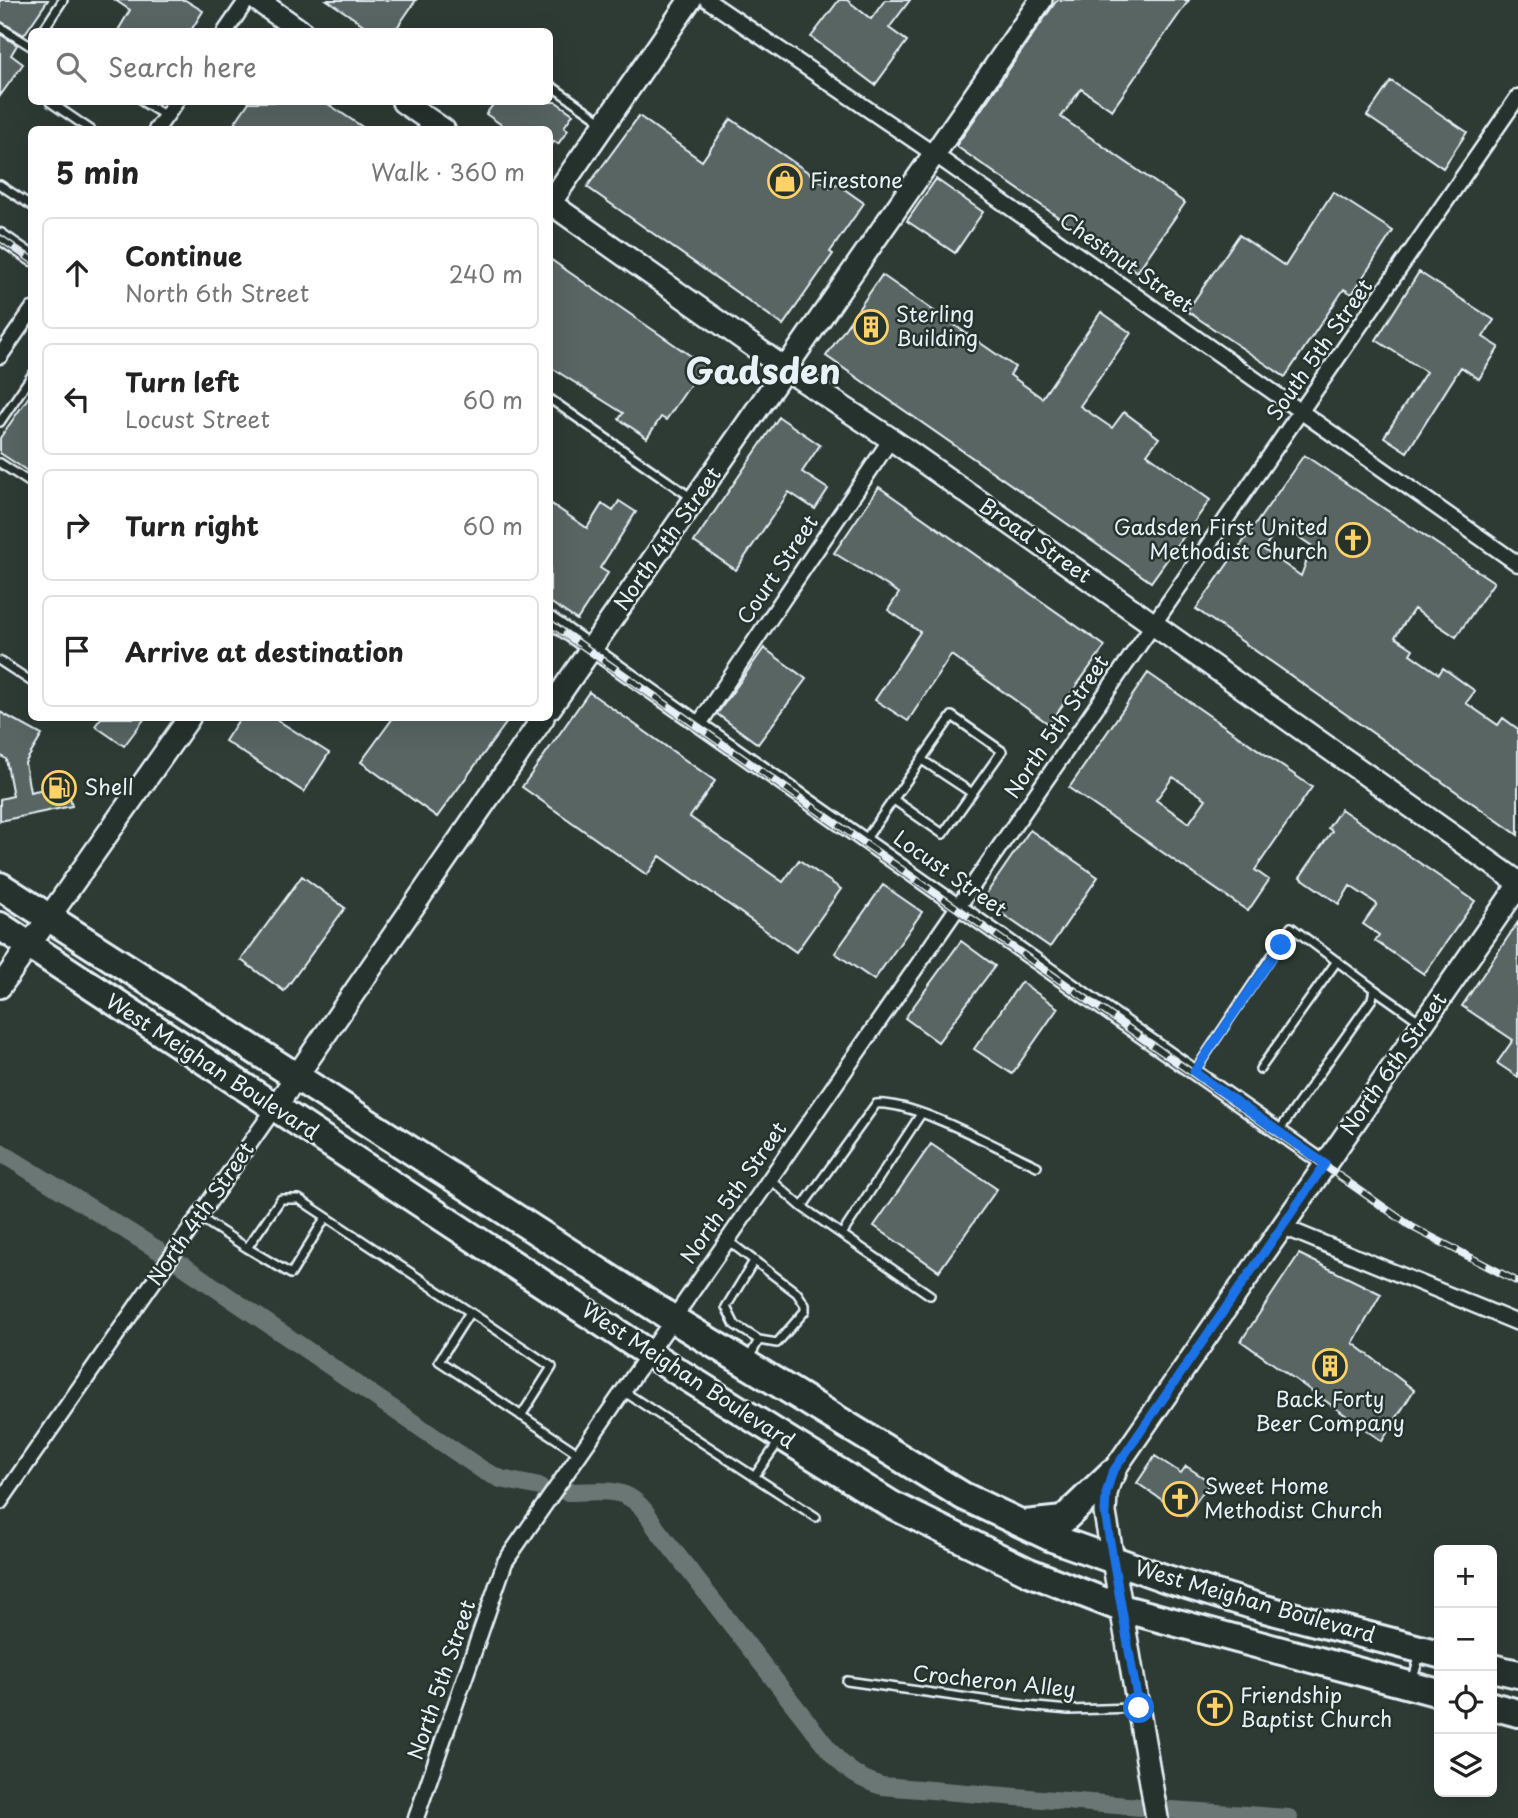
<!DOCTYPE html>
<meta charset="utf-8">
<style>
body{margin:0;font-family:"Playpen Sans",sans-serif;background:#f6f6f6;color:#222}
.controls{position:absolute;right:21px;bottom:21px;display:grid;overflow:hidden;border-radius:10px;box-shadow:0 7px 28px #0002}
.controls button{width:63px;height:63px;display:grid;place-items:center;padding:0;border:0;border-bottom:2px solid #e0e0e0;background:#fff;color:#222;font:35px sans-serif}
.stop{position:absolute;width:21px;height:21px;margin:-16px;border:5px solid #1a73e8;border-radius:50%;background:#fff}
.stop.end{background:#1a73e8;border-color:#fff;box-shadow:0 2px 7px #0008}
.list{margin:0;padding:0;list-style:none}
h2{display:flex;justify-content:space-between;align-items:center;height:91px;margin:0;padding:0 28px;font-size:30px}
h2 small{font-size:23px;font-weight:400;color:#767676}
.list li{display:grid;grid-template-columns:46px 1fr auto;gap:21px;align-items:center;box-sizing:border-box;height:112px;margin:0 14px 14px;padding:0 14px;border:2px solid #e0e0e0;border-radius:10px}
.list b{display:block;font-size:26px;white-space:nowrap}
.list p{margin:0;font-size:23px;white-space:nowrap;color:#767676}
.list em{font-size:23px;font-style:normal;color:#767676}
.icon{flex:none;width:38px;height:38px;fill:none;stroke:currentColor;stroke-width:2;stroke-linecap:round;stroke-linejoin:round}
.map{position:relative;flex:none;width:1518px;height:1818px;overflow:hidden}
.search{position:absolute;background:#fff;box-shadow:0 7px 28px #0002;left:28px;top:28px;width:525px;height:77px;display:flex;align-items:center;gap:18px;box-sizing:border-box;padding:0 24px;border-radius:10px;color:#767676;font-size:26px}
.panel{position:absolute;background:#fff;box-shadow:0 7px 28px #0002;left:28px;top:126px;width:525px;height:595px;border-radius:10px}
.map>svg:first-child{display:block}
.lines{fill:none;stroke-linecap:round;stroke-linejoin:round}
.canal{stroke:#6b7775;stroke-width:18}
.building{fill:#596563;stroke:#e8f1f8;stroke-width:2;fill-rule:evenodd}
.lane-casing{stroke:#e8f1f8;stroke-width:12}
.street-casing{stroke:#e8f1f8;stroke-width:19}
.secondary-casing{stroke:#e8f1f8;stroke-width:26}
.highway-casing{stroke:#e8f1f8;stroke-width:32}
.lane{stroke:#26332d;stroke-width:7}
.street{stroke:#26332d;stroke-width:14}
.secondary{stroke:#26332d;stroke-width:21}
.highway{stroke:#26332d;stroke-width:26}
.rail-casing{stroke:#e8f1f8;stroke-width:8}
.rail{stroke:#26332d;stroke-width:5;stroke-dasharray:16;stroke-linecap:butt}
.route{stroke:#1a73e8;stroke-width:9}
.labels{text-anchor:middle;stroke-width:5;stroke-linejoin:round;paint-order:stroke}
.poi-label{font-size:21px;fill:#e8f1f8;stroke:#26332d;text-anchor:start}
.street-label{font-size:21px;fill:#e8f1f8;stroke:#26332d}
.town-label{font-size:35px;font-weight:bold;fill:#e8f1f8;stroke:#26332d}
</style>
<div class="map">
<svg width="1518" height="1818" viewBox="0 0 1518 1818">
<rect width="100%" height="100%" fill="#2e3b35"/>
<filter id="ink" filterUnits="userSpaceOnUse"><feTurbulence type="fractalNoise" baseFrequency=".0143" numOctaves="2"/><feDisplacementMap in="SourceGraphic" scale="14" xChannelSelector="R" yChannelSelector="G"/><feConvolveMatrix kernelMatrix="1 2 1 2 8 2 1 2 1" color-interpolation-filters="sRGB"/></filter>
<g filter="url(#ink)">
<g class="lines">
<path class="canal" d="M0 1152 158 1250
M182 1265 484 1471 501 1479 540 1487
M566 1492C612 1492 631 1483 656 1528L830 1751C846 1770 859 1779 882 1786L1140 1807
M1172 1810 1289 1818"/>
</g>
<path class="building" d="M0 0H48L24 35 0 21Z
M115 0H185L203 11 190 32H117L130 10Z
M327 0H416L394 32H374Z
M839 0H847L871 19 885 0H910L889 28 907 41 875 85 811 37Z
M1057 0H1189L1112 110 1081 89 1061 117 1185 203 1137 272 956 146Z
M0 34 17 45 11 55 23 64 0 96Z
M1391 81 1467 132 1443 168 1367 116Z
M249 102H325L367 130H230Z
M495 102H556L573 114 564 127 568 130 558 144 554 141 550 148V130H509L486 114Z
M639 116 702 161 731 119 831 188 837 184 864 203 830 252 833 254 783 325 587 187Z
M936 179 983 212 955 253 907 221Z
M1333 192 1393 231 1352 294 1344 289 1285 377 1187 311 1239 235 1285 266Z
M550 259 704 365 666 420 661 417 647 438 619 419 623 413 550 367Z
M1419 272 1494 320 1483 337 1499 347 1479 379 1461 367 1407 452 1384 437 1426 372 1376 340Z
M882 275 1015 367 1010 375 1042 398 1101 312 1131 333 1080 406 1112 428 1124 412 1159 438 1147 454 1210 500 1151 582 826 356Z
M32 392V474L0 453V438Z
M779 417 820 445 802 472 828 489 815 509 789 492 736 570 694 542Z
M1304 455 1494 582 1456 637 1414 609 1395 637 1413 649 1410 654 1439 674 1443 668 1475 691 1466 703 1498 725 1503 718 1518 729V835L1196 609ZM1281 525 1312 546 1301 576 1263 549Z
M879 487 1105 646 1049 724 951 655 908 721 875 700 920 632 888 610 899 593 834 553Z
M619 501 636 512 600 568 608 573 577 620 550 602V503L587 528 602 504 613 511Z
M764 648 806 679 758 744 717 714Z
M1148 673 1312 787 1255 870 1269 880 1248 911 1069 788ZM1173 777 1206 799 1189 823 1156 800Z
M589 692 715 781 690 817 783 882 799 860 841 889 796 952 660 856 647 875 522 787Z
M0 712 42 735 25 763 30 792 67 784 72 806 0 821V799L13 796 6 759 0 755Z
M101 718H145L124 746 95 726Z
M240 718H274L329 753 304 792 225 741Z
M393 718H510L437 817 361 762Z
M1341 809 1475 901 1424 974 1375 941 1379 935 1363 924 1377 904 1350 886 1339 904 1300 877 1332 831 1328 828Z
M1030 830 1098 877 1050 947 982 900Z
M302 876 345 908 284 991 241 960Z
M883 885 922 912 874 980 835 953Z
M1518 922V1077L1497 1063 1513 1040 1462 1006Z
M961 941 995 966 938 1042 905 1018Z
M1021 982 1058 1008 1012 1074 974 1049Z
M931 1144 997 1189 939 1271 874 1226Z
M1299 1254 1381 1294 1353 1343 1414 1390 1382 1441 1241 1341Z
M1155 1456 1181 1473 1186 1466 1210 1482 1186 1516 1137 1483Z"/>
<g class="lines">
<g class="lane-casing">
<path id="lane" d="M0 27 32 47
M42 32 63 0
M550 85 604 123
M50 102 91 130
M143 102 166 116
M0 185 32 206
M550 399 692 498
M0 422 32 375
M0 463 32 484
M0 661 32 682
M922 760 972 793
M865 840 952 716 1002 751 943 834 894 800
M1374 989 1422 1023
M1260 1069 1337 961
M1194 1072 1291 927 1374 989 1372 999 1279 1131
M770 1179 802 1207 930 1295
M802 1207 876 1104C915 1101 999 1149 1037 1166
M199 1217 247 1248 281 1199H299L470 1312
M842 1234 921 1114
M727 1240 797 1293 805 1305V1311L777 1343 759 1340 749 1358
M247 1248 291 1274 326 1217
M754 1261 726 1307 735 1325 759 1340
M623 1391 816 1517
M521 1416 552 1367 470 1312 439 1361 579 1454
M754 1477 780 1440
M1413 1679 1420 1654
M847 1681 1026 1706 1069 1710 1134 1708"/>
</g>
<g class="street-casing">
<path id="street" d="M707 0 934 154 1518 564
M225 32 247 0
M156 130 176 102
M0 236 32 258
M0 356 32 310
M550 620 1325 1164
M699 724 891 439
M1281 1226 1518 1323
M0 1502 274 1109
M416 1818 505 1562 1518 97"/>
</g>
<g class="secondary-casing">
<path id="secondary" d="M257 0 302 32
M403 102 444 130
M550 203 787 370 891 439 1518 882
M550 203 690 0
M550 708 1041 0
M0 987 189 718
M274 1109 543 718
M1157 1818 1105 1513 1106 1494 1112 1473 1518 886"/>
</g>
<g class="highway-casing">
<path id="highway" d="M0 886 673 1319 963 1496 1052 1538 1167 1579 1265 1609 1439 1654
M0 926 648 1353 892 1505 1029 1572 1121 1608 1439 1693
M1025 1524 1063 1520 1112 1473
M1492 1668 1518 1674
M1492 1706 1518 1713"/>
</g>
<use href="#lane" class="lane"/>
<use href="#street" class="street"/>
<use href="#secondary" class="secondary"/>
<use href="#highway" class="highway"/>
<g class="rail-casing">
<path id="rail" d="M0 238 32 260
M550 623 1412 1227 1518 1282"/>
</g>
<use href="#rail" class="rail"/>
</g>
</g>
<g class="lines" filter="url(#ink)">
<path class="route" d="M1139 1708 1105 1513 1106 1494 1112 1473 1325 1164 1194 1072 1281 945"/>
</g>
<defs>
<g id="shop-ring" transform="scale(1.75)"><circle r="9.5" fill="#26332d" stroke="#ffd166" stroke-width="1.5"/><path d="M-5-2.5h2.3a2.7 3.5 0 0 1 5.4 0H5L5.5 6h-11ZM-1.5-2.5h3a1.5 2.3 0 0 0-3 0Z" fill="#ffd166"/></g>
<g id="building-ring" transform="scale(1.75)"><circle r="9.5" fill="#26332d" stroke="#ffd166" stroke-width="1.5"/><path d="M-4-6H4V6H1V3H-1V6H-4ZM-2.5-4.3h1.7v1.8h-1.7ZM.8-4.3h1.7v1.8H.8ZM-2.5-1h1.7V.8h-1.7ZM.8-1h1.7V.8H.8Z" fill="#ffd166"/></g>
<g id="church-ring" transform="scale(1.75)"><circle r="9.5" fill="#26332d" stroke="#ffd166" stroke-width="1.5"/><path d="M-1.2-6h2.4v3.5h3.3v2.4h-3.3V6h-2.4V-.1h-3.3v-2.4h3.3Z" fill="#ffd166"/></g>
<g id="fuel-ring" transform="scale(1.75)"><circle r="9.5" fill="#26332d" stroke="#ffd166" stroke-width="1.5"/><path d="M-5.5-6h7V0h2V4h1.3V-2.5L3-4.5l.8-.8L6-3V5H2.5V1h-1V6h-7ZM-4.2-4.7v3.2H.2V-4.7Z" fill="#ffd166"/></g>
</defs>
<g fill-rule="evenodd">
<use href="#shop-ring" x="785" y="181"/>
<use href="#building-ring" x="871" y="327"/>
<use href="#church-ring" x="1353" y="540"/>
<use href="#fuel-ring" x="59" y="788"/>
<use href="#building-ring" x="1330" y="1366"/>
<use href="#church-ring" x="1180" y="1499"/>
<use href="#church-ring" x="1215" y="1708"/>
</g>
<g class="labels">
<g class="poi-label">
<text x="810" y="188">Firestone</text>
<text x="896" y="322">Sterling<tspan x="896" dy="24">Building</tspan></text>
<text x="1328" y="535" text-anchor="end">Gadsden First United<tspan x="1328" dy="24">Methodist Church</tspan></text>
<text x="84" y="795">Shell</text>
<text x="1330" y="1407" text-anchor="middle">Back Forty<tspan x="1330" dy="24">Beer Company</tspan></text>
<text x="1204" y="1494">Sweet Home<tspan x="1204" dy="24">Methodist Church</tspan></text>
<text x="1240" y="1703">Friendship<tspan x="1240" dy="24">Baptist Church</tspan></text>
</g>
<g class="street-label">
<text transform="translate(1126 263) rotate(35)" y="7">Chestnut Street</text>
<text transform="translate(1320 350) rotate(-55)" y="7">South 5th Street</text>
<text transform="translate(668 539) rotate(-55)" y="7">North 4th Street</text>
<text transform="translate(1035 541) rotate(35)" y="7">Broad Street</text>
<text transform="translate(778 570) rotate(-56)" y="7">Court Street</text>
<text transform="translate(1057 727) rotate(-56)" y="7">North 5th Street</text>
<text transform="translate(950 874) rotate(35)" y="7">Locust Street</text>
<text transform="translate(1394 1064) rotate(-55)" y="7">North 6th Street</text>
<text transform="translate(212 1067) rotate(33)" y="7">West Meighan Boulevard</text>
<text transform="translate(734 1193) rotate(-55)" y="7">North 5th Street</text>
<text transform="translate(201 1214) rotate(-55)" y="7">North 4th Street</text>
<text transform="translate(688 1376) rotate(33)" y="7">West Meighan Boulevard</text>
<text transform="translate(1255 1602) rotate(16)" y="7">West Meighan Boulevard</text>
<text transform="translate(442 1680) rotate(-71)" y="7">North 5th Street</text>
<text transform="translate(994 1682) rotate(6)" y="7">Crocheron Alley</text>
</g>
<g class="town-label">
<text x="763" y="384">Gadsden</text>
</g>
</g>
</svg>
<div class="controls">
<button>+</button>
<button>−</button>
<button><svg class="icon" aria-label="locate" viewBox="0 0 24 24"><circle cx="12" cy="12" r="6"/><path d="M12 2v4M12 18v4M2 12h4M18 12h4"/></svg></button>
<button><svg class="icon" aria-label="layers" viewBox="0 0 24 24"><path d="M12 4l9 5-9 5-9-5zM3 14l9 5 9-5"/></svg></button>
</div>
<div class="stop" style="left:1139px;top:1708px"></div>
<div class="stop end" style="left:1281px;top:945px"></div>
<div class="search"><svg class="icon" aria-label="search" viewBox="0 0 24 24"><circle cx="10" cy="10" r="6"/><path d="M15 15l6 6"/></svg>Search here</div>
<section class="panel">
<h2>5 min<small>Walk · 360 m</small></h2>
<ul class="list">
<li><svg class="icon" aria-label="ahead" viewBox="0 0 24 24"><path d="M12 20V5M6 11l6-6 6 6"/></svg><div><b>Continue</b><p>North 6th Street</p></div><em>240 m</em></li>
<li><svg class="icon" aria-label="left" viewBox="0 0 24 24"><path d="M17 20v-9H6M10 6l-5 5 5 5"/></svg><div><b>Turn left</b><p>Locust Street</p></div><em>60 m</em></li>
<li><svg class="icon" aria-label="right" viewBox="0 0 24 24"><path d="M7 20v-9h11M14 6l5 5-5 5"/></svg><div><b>Turn right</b></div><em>60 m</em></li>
<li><svg class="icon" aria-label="arrive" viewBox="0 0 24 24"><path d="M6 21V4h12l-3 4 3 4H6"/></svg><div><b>Arrive at destination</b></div></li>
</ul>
</section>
</div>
